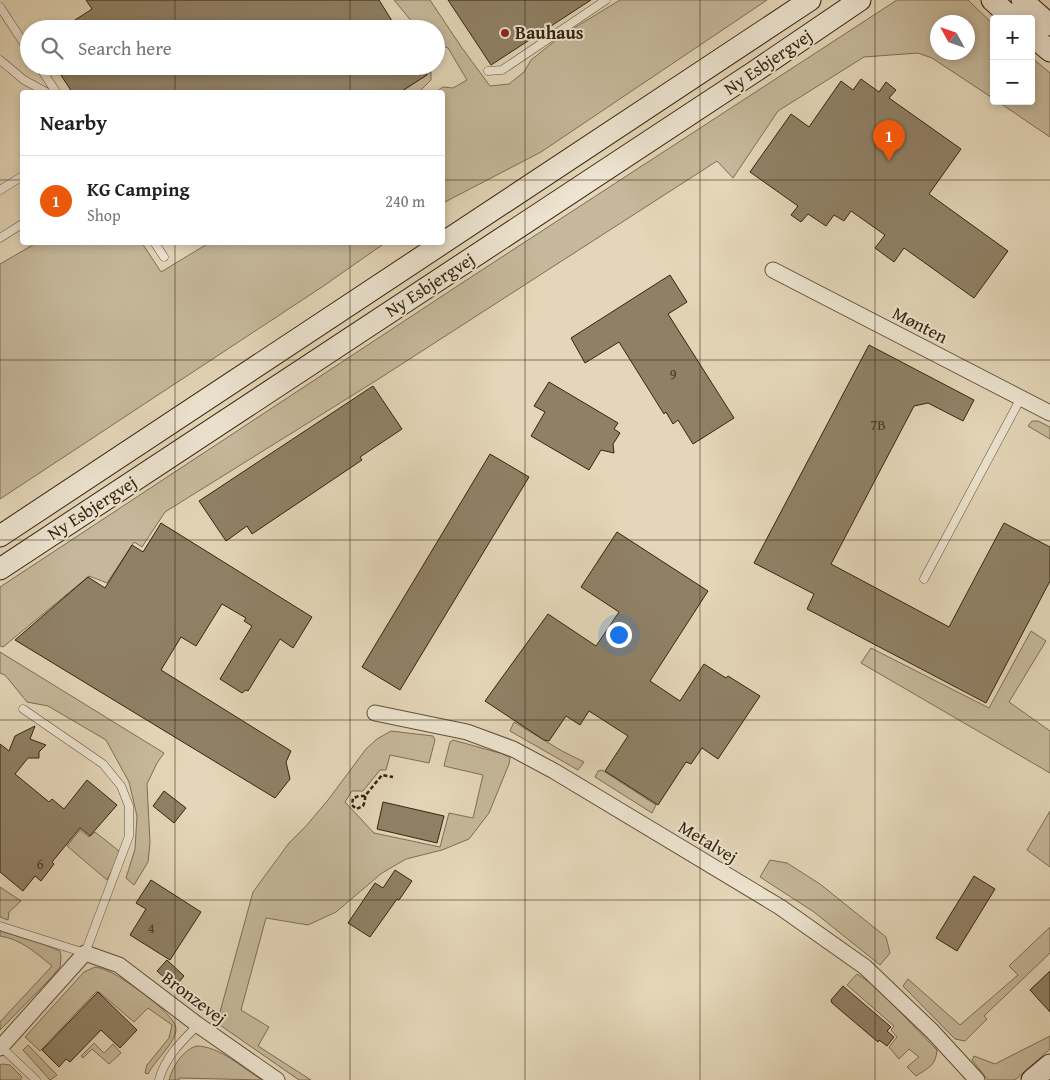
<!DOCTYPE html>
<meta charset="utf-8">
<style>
body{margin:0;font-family:"Gentium Book Plus",serif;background:#f2f2f2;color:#202124}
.controls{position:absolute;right:15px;top:15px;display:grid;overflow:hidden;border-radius:5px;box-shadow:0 2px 8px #0003}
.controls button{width:45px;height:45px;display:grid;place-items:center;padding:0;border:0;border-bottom:1px solid #e0e0e0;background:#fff;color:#202124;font:25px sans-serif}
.compass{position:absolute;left:930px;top:15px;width:45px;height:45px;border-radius:50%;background:#fff;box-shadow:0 2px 8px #0003;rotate:310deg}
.you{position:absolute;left:618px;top:634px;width:18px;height:18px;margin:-12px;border:4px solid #fff;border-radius:50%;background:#1a73e8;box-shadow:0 0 0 8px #1a73e833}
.badge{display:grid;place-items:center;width:32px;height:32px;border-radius:50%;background:#ea580c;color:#fff;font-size:16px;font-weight:700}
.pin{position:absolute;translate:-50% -41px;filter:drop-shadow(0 1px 2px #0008)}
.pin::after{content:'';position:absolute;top:26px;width:18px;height:15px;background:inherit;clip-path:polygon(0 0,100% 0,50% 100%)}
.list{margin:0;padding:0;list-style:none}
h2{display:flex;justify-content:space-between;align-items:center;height:65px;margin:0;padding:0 20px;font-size:21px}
h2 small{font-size:16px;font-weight:400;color:#757577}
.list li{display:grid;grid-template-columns:32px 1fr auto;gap:15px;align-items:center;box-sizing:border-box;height:90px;padding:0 20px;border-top:1px solid #e0e0e0}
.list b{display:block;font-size:19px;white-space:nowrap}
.list p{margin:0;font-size:16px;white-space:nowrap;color:#757577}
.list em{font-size:16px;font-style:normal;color:#757577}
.icon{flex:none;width:28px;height:28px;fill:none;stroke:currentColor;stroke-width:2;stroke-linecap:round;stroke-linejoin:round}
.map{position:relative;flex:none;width:1050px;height:1080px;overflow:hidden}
.search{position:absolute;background:#fff;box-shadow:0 2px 8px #0003;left:20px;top:20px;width:425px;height:55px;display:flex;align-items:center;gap:12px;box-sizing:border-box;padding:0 18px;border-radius:28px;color:#757577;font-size:19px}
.panel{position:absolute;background:#fff;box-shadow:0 2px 8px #0003;left:20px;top:90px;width:425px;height:155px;border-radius:5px}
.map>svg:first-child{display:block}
.green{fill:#c6b89b;stroke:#7e6e54;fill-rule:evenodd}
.building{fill:#908166;stroke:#35240e}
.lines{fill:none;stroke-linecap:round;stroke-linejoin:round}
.lane-casing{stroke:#615038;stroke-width:9}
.street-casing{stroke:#615038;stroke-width:17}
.secondary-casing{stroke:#35240e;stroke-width:23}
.path{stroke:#35240e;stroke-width:2.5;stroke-dasharray:4 2.5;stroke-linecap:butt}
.lane{stroke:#ede4d1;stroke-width:8}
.street{stroke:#ede4d1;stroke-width:15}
.secondary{stroke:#ede4d1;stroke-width:21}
.grid{fill:none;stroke:#35240e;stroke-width:1;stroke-opacity:0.55}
.poi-dot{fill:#8f2418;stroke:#ede4d1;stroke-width:2}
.labels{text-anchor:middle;stroke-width:4;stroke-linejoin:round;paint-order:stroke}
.number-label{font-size:15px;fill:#4c3b24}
.poi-label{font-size:18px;font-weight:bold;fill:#35240e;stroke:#ede4d1;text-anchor:start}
.street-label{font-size:18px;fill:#35240e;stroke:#ede4d1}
</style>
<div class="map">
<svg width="1050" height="1080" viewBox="0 0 1050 1080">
<rect width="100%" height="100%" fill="#e4d6b8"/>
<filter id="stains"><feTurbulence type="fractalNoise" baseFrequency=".004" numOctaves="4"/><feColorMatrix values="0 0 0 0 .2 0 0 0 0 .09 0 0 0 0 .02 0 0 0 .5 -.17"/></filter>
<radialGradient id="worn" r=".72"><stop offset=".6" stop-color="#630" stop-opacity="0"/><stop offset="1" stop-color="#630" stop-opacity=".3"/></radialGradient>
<path class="green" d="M394 0H430L462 48 490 86 509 84 524 72 531 60 561 36 620 0H767L541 152 443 203 442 92H436L443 87 453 88 467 80 448 48 436 44V29H418Z
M897 0H968L994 25V99L932 58 918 53 864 57 778 111 733 178 717 161 377 380 165 512 142 547 134 542 107 583 89 576 3 647 0 646V587L465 281ZM938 22H968V52H938Z
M1031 57 1050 73V137L997 101H1031Z
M431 72V80L419 92H401Z
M38 242 142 243 161 272 209 243H385L322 287 0 499V264Z
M1032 421H1038L1050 427V439L1028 426Z
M1031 631 1046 641 1009 702 1050 731V773L861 663 871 648 989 708Z
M0 652 164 753 157 763 147 784 150 843 148 862 134 885 126 878 135 849 137 816 129 782 106 740 48 706 27 702 5 675 0 673Z
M514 722 562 751 584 762 578 770 510 731Z
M391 731 433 736 435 740 429 763 390 755 386 770H380L363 791H352L345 802 374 833 440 847 449 813 473 818 483 775 444 766 450 742 453 740 503 754 510 758 509 764 489 813 469 839 442 850 406 859 382 873 336 912 308 925 266 918 241 1010 269 1027 258 1046 311 1080H299L217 1023 253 892 289 843 306 826 328 800 366 749 377 739Z
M602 770 656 805 652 813 595 777 598 771Z
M1050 811V867L1027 850Z
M80 830 89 837 95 832 119 851 116 863 107 880 67 846Z
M770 860 787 863 820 884 886 937 890 953 880 965 814 912 760 877Z
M0 887 21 901 9 912 8 920 0 917Z
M1050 927V953L984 1016 987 1019 965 1041 955 1039 903 986 908 979 960 1025 1018 975 1009 966Z
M0 931 45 945 60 951 61 957 60 967 50 979 0 1030V1022L52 966C36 953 21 939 0 936Z
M95 967C102 968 109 971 116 975 129 983 176 1014 176 1029 176 1043 154 1061 148 1074L145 1073 147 1065 169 1038 172 1025 148 1008 134 1022 99 992H96L40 1051 25 1037 84 972Z
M857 974 875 986 937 1050C936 1066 928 1068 916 1076L907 1067 919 1057 909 1049 899 1059 889 1047 897 1037 891 1030 894 1026 847 985Z
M1050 1036V1049L1015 1080H988L972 1060 974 1056 995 1064Z
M94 1043 104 1053 113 1044 121 1053 109 1064 92 1049 83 1058 81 1056Z
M28 1045 57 1075 50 1080 23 1050Z
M196 1046C220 1046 242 1068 262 1080L179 1078V1080H169C173 1066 182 1051 196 1046Z
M2 1064 10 1065 22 1077 20 1080H0V1065Z"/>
<path class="building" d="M86 0H379L397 29H61L92 9Z
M448 0H591L491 65Z
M55 66H421L427 75 400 92H72Z
M861 79 879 92 886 82 896 90 889 98 961 149 929 194 1008 251 974 298 904 248 894 262 875 248 885 235 851 211 844 221 834 215 826 226 808 214 801 222 791 215 798 206 750 172 791 114 809 127 841 81 853 90Z
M670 275 687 302 668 314 734 418 693 444 678 420 673 424 666 412 664 414 619 342 585 363 571 338Z
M869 345 974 400 963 421 928 403 914 406 831 564 949 627 1004 523 1050 547V581L986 703 807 609 814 594 754 563Z
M549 382 618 423 614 429 620 433 613 444 614 453 601 450 589 470 531 436 545 412 534 406Z
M373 386 402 429 360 457 362 460 252 534 247 526 226 541 199 501Z
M490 454 529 477 400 690 362 667Z
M161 523 312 617 293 648 280 639 248 691 246 690 242 693 220 679 252 626 244 621 246 618 222 604 196 646 181 637 161 670 291 751 286 762 290 779 275 798 15 640 88 577 105 588 132 545 143 552Z
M617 532 708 591 650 681 680 701 704 664 726 678 728 676 760 696 718 759 702 748 691 764 686 762 658 805 605 771 628 736 589 711 580 725 566 716 549 741 544 740 485 701 548 614 596 646 619 612 581 587Z
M35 726 30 739 46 745 39 752V758H28L15 774 49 802 52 799 64 809 87 780 117 805 90 836 80 828 52 862 54 864 41 881 35 876 23 891 0 872V744L9 751 15 736Z
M164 791 186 808 174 823 153 806Z
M383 802 444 816 437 843 377 829Z
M395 870 412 881 399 900 397 899 370 937 348 923 375 883 383 888Z
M974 876 995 889 957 951 936 938Z
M151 880 201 912 170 960 130 935 146 909 136 903Z
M167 960 184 976 175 987 157 971Z
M1050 971V1012L1030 990Z
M843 986 891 1027 887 1031 894 1037 887 1046 879 1040 878 1042 832 1003 831 1000Z
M98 992 137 1030 120 1048 101 1030 70 1062 66 1059 59 1067 42 1050Z"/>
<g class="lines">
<g class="lane-casing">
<path id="lane" d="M0 7 29 51
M0 60 24 80 46 92
M39 66 56 92
M488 71 502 70 606 0
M0 190 21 177 22 179
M0 238 22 224
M154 242 164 257
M924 579 1021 398
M0 926 85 953 129 836V806L121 786 103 764 23 709
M1 1047 36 1080
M159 1080C165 1057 182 1041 198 1025"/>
</g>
<g class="street-casing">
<path id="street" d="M773 270 1050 413
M375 713 467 732 513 749 554 771 780 907 865 967 932 1031 977 1080
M0 1048 85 953 119 965 198 1025 277 1080"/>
</g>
<g class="secondary-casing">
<path id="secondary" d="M992 0 1013 19
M1022 0 1050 25
M1031 35 1050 51
M0 536 810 0
M0 569 754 72 860 0
M1032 1080 1050 1065"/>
</g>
<path class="path" d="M365 796V801L363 806 356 809 352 805 353 798 359 796H365L382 775 393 777"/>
<use href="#lane" class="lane"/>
<use href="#street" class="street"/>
<use href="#secondary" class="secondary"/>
</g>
<path class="grid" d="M175 0V29M350 0V29M525 0V1080M700 0V1080M875 0V1080M175 66V92M350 66V92M0 180H22M442 180H1050M175 242V1080M350 242V1080M0 360H1050M0 540H1050M0 720H1050M0 900H1050"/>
<circle class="poi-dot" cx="505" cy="33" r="5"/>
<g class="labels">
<g class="number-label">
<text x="673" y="379">9</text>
<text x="878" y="430">7B</text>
<text x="40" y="869">6</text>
<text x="151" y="933">4</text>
</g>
<g class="poi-label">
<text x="515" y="39">Bauhaus</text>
</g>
<g class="street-label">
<text transform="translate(768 62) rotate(-34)" y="6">Ny Esbjergvej</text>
<text transform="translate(430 285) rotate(-33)" y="6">Ny Esbjergvej</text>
<text transform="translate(920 325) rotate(27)" y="6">Mønten</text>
<text transform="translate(92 508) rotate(-33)" y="6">Ny Esbjergvej</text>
<text transform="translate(708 842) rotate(31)" y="6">Metalvej</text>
<text transform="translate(194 998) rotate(37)" y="6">Bronzevej</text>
</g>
</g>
<rect width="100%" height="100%" filter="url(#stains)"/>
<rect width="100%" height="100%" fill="url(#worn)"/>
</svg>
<div class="controls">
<button>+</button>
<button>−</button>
</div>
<svg class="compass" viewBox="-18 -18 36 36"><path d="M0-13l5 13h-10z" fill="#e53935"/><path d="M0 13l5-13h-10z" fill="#757577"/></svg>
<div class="you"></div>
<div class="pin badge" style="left:889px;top:161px">1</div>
<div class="search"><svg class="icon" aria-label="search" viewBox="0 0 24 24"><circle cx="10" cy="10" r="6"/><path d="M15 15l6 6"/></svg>Search here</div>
<section class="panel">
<h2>Nearby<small></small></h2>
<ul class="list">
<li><span class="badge">1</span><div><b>KG Camping</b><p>Shop</p></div><em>240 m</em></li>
</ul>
</section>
</div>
